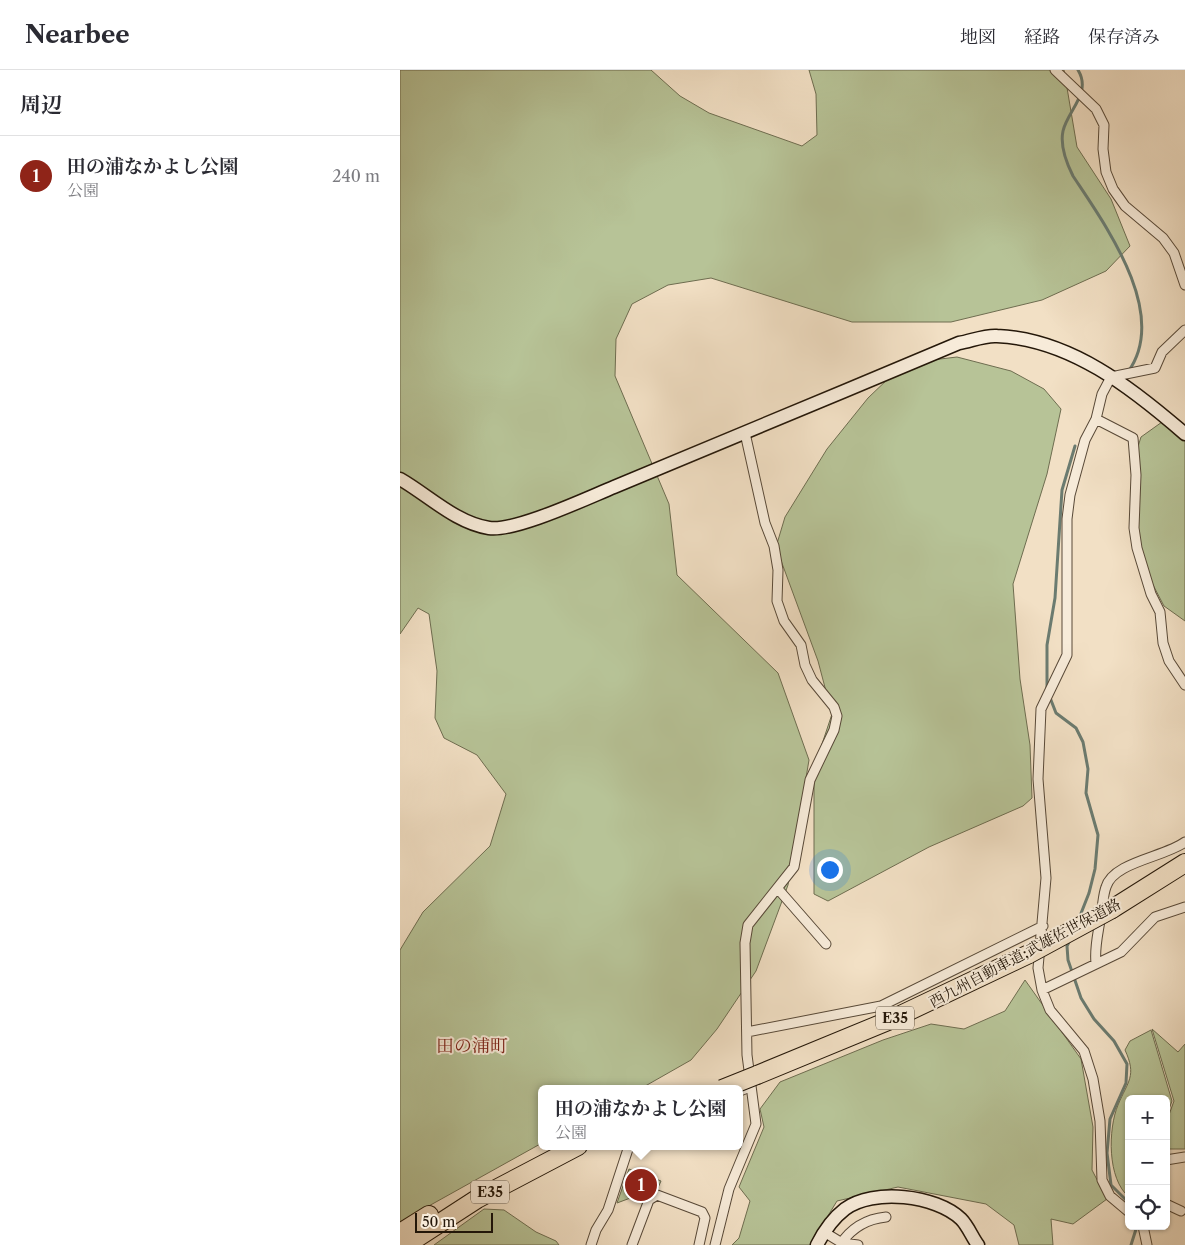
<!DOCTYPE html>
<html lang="ja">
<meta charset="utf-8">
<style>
body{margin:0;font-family:"Libre Caslon Text","Noto Serif JP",serif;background:#f2f2f3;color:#2b2b33}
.controls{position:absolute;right:15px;bottom:15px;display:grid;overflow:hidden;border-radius:8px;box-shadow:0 1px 4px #0004}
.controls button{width:45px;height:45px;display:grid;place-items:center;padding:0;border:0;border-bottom:1px solid #e1e1e2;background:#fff;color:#2b2b33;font:25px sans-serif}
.scale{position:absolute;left:15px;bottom:12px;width:78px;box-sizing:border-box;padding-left:5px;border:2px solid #241709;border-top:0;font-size:14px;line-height:18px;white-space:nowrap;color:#241709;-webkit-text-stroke:4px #f7ebd9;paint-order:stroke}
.you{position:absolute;left:429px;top:799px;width:18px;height:18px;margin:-12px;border:4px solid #fff;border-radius:50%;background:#1a73e8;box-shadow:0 0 0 8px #1a73e833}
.badge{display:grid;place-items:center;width:32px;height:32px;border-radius:50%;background:#8f2418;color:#fff;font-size:16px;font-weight:700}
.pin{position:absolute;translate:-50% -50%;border:2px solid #fff;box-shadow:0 1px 5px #0006}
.popup{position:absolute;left:138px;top:1015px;width:205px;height:65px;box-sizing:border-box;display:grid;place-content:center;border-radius:8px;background:#fff;filter:drop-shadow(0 1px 4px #0005);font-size:16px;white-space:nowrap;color:#7c7c81}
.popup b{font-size:19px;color:#2b2b33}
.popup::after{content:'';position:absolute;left:50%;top:100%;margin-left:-10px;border:10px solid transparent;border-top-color:#fff}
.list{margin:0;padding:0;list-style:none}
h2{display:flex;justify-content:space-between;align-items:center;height:65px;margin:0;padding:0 20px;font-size:21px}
h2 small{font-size:16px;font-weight:400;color:#7c7c81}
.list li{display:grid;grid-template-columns:32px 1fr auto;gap:15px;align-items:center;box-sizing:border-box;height:80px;padding:0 20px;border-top:1px solid #e1e1e2}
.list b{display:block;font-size:19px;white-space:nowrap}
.list p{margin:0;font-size:16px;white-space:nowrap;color:#7c7c81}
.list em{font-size:16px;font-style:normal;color:#7c7c81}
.icon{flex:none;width:28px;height:28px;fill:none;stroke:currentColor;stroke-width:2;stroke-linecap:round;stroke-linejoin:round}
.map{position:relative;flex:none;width:785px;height:1175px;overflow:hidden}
header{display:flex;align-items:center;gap:30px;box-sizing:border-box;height:70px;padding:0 25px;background:#fff;border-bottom:1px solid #e1e1e2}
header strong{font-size:24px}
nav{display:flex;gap:28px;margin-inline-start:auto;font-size:18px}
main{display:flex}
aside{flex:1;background:#fff}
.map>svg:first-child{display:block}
.green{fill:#b7c397;stroke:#6e6d50}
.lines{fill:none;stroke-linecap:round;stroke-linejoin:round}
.stream{stroke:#6b7b70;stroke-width:3}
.street-casing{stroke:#584938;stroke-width:11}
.secondary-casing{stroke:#241709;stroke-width:15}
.highway-casing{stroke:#241709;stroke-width:20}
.street{stroke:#f7ebd9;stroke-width:9}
.secondary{stroke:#f7ebd9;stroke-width:12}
.highway{stroke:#f2e0c5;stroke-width:18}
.highway-bridge-casing{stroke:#241709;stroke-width:20;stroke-linecap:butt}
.highway-bridge{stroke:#f2e0c5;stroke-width:18}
.labels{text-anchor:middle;stroke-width:4;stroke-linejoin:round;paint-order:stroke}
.shield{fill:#f7ebd9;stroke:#635747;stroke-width:1}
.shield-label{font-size:14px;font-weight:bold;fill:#241709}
.street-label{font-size:15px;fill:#241709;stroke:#f7ebd9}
.quarter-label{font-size:18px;fill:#7a1f14;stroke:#f7ebd9}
</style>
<header>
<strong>Nearbee</strong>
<nav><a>地図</a><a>経路</a><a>保存済み</a></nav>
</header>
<main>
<aside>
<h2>周辺<small></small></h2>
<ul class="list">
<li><span class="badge">1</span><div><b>田の浦なかよし公園</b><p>公園</p></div><em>240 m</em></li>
</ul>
</aside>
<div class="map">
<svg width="785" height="1175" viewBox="0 0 785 1175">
<rect width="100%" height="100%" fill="#f2e0c5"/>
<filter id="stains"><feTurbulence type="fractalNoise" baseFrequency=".004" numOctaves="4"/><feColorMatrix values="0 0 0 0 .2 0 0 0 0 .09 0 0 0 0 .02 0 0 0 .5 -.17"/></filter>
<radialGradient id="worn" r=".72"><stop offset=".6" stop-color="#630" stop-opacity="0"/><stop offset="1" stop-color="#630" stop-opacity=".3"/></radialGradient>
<path class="green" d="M0 0H251L280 26 309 43 402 76 417 65 416 24 409 0H664L677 77 711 129 730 176 706 201 642 230 551 252H452L311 208 268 215 232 234 216 269 215 306 269 434 277 505 378 603 409 690 388 815 356 901 317 959 291 990 240 1019H142V1073L0 1152V880L23 842 90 776 106 724 77 685 44 668 35 648 37 601 29 544 18 538 0 564Z
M557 287 611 301 644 319 661 339 647 404 613 514 620 609 630 675 632 728 623 736 529 777 428 831 414 824V698L432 644 418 591 376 477 385 447 427 379 468 328 491 306 515 292Z
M762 352 785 368V551L764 536 751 511 738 469 736 383 741 367Z
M625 910 681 989 693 1057 692 1100 707 1129 673 1154 651 1149 653 1175H619L614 1155 586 1134 498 1117 437 1131 410 1175H332L339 1168 350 1131 339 1117 364 1057 360 1039 380 1012 483 970 531 954 564 959 605 941Z
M752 959 778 982 785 974V1079H768L766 1053 774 1031Z
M751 960 772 1031 766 1047V1029H729V1127C707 1109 708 1059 718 1035 728 1011 737 1006 725 980L730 971Z
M229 1099 261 1111 257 1120 248 1117 243 1131 233 1127 217 1133Z
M84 1139 104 1140 136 1162 156 1171 159 1175H34Z"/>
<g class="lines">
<path class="stream" d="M678 0C692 23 668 40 663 61 660 75 667 94 673 106 706 156 770 244 728 302
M647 620V575L655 528 662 420 675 376
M649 625 656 643 676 658 683 672 688 699 686 723 698 765 695 799 689 823 678 851
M670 870 667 876 668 890 681 928 694 949 714 971 727 994 726 1013 710 1049 707 1083 711 1115 729 1133
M731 1175 737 1156"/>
<g class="street-casing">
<path id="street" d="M655 0 696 39 704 55 703 79 706 102 713 119 725 136 763 168 774 183 785 215
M696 349 733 368 736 405 734 458 737 478 751 524 760 542 763 573 769 591 785 615
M378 819 426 874
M696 893C694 876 699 861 701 843 703 835 703 825 706 817 713 792 765 787 785 772
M642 920 721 882 755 847 785 837
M347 962 481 936 643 856
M340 1021 350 1017
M766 1090 785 1087
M766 1134 781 1141
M729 1142 710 1126 702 1110 700 1051 693 1009 684 981 650 940 642 920 638 898 646 808 638 709 641 639 667 585V449L670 425 685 370 696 349 702 324 711 307 755 298 762 282 785 260
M743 1156 747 1175
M424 1162 442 1173 458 1175
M191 1175 196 1160 208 1140 229 1076
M232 1175 249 1130 257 1125 302 1142 305 1148 299 1175
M315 1175 329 1119 356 1054 347 985 345 873 348 855 394 797 410 710 434 660 437 646 434 637 412 610 405 595 401 575 384 551 377 531 378 500 374 476 365 453 345 363
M440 1175C451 1158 466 1149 486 1147"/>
</g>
<g class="secondary-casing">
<path id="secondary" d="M0 409C28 425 56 453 89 458 115 462 187 428 214 417 329 370 444 321 559 273 571 271 585 265 597 266 670 269 732 318 785 364
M417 1175C424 1161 432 1149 445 1139 473 1118 536 1125 561 1149 568 1156 572 1167 578 1175"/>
</g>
<g class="highway-casing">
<path id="highway" d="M712 839 785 793
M357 1005 488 951 629 884
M0 1163 29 1145
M6 1175 77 1129 178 1076"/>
</g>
<use href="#street" class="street"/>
<use href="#secondary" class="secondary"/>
<use href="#highway" class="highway"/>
<g class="highway-bridge-casing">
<path id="highway-bridge" d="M629 884 712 839
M322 1019 357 1005"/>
</g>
<use href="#highway-bridge" class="highway-bridge"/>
</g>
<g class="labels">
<g class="shield">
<rect x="476" y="936.5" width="38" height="23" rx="4"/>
<rect x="71" y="1110.5" width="38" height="23" rx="4"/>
</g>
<g class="shield-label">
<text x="495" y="953">E35</text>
<text x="90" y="1127">E35</text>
</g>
<g class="street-label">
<text transform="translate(625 883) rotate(-28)" y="5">西九州自動車道;武雄佐世保道路</text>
</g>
<g class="quarter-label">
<text x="72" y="982">田の浦町</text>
</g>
</g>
<rect width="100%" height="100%" filter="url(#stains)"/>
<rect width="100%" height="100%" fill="url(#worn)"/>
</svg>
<div class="controls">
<button>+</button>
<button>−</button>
<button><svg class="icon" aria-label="locate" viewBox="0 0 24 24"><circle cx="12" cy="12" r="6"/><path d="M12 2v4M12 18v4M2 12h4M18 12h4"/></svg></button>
</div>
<div class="scale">50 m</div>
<div class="you"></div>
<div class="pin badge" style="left:241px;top:1115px">1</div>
<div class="popup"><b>田の浦なかよし公園</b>公園</div>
</div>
</main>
